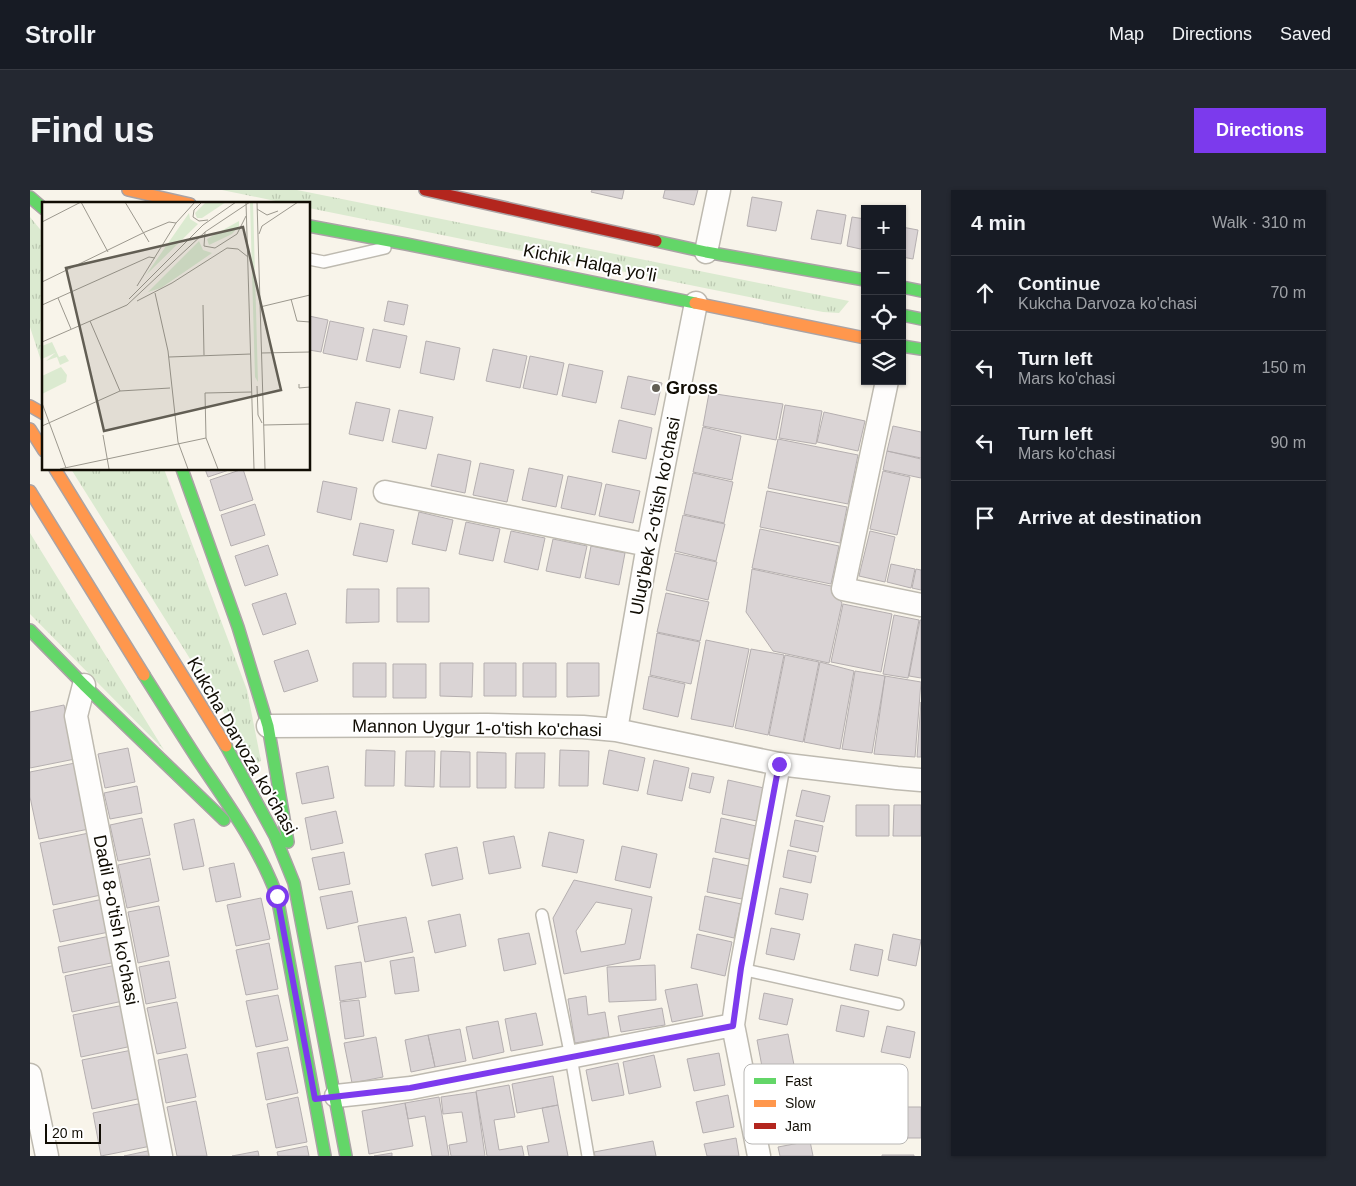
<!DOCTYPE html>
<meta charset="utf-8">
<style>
body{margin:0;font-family:Helvetica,sans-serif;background:#242831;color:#f1f3f6}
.controls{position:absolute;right:15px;top:15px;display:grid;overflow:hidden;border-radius:0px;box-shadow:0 1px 4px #0004}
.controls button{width:45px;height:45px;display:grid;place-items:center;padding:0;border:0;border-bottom:1px solid #363941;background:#171b24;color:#f1f3f6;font:25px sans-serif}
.scale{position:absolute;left:15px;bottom:12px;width:56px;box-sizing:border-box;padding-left:5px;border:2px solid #110d04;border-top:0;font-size:14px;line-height:18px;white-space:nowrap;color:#110d04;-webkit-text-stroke:4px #fff;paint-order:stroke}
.stop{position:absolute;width:15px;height:15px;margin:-11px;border:4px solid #7c3aed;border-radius:50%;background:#fff}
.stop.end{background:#7c3aed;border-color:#fff;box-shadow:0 1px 5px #0008}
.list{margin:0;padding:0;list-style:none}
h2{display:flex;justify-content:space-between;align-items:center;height:65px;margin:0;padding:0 20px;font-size:21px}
h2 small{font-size:16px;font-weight:400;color:#9ea1a6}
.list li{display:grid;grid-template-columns:32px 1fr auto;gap:15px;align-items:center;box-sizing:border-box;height:75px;padding:0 20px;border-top:1px solid #363941}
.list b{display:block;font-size:19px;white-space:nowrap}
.list p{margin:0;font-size:16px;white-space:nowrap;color:#9ea1a6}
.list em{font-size:16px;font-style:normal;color:#9ea1a6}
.icon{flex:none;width:28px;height:28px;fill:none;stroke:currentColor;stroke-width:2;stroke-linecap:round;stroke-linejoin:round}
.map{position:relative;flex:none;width:891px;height:966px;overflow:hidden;border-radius:0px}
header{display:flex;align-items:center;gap:30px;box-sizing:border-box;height:70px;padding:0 25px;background:#171b24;border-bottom:1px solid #363941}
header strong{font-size:24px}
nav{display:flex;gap:28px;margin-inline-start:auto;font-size:18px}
.intro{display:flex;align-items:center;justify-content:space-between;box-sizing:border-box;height:120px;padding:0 30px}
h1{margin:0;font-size:35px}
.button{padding:12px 22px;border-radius:0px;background:#7c3aed;color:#fff;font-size:18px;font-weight:700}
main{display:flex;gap:30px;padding:0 30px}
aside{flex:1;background:#171b24;border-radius:0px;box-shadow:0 1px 4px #0004}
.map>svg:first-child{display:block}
.grass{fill:url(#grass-tufts)}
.building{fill:#dad4d5;stroke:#b5afb0;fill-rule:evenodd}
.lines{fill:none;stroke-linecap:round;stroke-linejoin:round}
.lane-casing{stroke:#bebab0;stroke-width:14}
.street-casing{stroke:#bebab0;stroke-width:25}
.fast-casing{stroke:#aaa3a5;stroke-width:14}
.slow-casing{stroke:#aaa3a5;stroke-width:14}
.jam-casing{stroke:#aaa3a5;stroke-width:14}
.lane{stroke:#fefdfc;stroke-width:11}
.street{stroke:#fefdfc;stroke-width:22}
.fast{stroke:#63d668;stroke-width:11}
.slow{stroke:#ff974d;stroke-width:11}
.jam{stroke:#b3261e;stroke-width:11}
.route{stroke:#7c3aed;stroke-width:6}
.poi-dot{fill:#625e54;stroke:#fff;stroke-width:2}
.labels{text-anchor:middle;stroke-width:4;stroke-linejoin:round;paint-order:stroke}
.street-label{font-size:18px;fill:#110d04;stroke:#fff}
.poi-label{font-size:18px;font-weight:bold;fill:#110d04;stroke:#fff;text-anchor:start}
.inset-road{fill:none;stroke:#9c988e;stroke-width:1}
.view{fill:#625e54;fill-opacity:0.15;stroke:#625e54;stroke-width:2.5}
.inset-edge{fill:none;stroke:#110d04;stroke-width:2.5}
.key{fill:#fff;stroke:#b8b6b4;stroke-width:1}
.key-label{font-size:14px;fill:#110d04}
</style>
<header>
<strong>Strollr</strong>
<nav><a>Map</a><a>Directions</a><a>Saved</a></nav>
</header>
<div class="intro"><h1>Find us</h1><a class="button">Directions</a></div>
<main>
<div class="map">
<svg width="891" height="966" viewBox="0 0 891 966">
<defs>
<pattern id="grass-tufts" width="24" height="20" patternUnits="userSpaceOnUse" patternTransform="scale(1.25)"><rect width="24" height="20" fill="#dbead0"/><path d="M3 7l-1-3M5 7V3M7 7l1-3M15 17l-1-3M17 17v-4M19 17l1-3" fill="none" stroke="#bbc8b1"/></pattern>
</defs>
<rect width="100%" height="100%" fill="#f8f4ea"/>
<path class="grass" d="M192 0H267L819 111 809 123 793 122 279 18V14H260Z
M0 27 14 44V180L0 137Z
M41 279H134L217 500 231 571 226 574Z
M0 343 134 560 0 424Z"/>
<path class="building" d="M562 0H594L592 9 561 2Z
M635 0H668L664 15 633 8Z
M722 7 752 12 746 41 717 36Z
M787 20 816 25 811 54 781 49Z
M822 27 835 29V60L817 56Z
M872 37 888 40 883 69 872 67Z
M358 111 378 115 374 135 354 131Z
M279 126 298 130 291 162 279 160Z
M300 131 334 138 327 170 293 163Z
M343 139 377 146 370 178 336 171Z
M396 151 430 158 424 190 390 183Z
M463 159 497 166 490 198 456 191Z
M500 166 534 173 527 205 493 198Z
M539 174 573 181 566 213 532 206Z
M598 186 632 193 625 225 591 218Z
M679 203 753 214 746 250 673 236Z
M326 212 360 219 353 251 319 244Z
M755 215 792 221 786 254 749 248Z
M369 220 403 227 396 259 362 252Z
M794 222 835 231 828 261 787 252Z
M589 230 622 238 616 269 582 262Z
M863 236 891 242V268L857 261Z
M673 237 711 246 702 290 663 282Z
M748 249 828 265 818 314 738 298Z
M857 261 891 269V288L853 280Z
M408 264 441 271 435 303 401 296Z
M450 273 484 280 477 312 443 305Z
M499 278 533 285 526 317 492 310Z
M175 279H202L178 287Z
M213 279 223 310 190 321 180 290Z
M853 281 880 287 867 345 840 339Z
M663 283 703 292 694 333 654 324Z
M538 286 572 293 565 325 531 318Z
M293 291 327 298 321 330 287 322Z
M576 294 610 301 603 333 569 326Z
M737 301 817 317 810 353 730 337Z
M225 314 235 345 201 356 191 325Z
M389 322 423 330 416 361 382 354Z
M653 325 695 334 686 371 645 361Z
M436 332 470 339 463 371 429 364Z
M330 333 364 340 357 372 323 365Z
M730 339 809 356 801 394 722 378Z
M481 341 515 348 508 380 474 372Z
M840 341 865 347 855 392 829 386Z
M523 349 557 356 550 388 516 381Z
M238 355 248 385 215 396 205 366Z
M561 356 595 363 589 395 555 388Z
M645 363 687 372 678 410 636 400Z
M861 374 885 379 881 398 857 392Z
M722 379 801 396 812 413 799 473 743 461 716 422Z
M886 379 891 380V400L882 398Z
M367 398H399V432H367Z
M317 399H349V432L316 433Z
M256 403 266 434 233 445 222 414Z
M636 403 679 412 670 451 627 442Z
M813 414 862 424 851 482 801 472Z
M864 425 889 430 878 488 853 484Z
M890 430H891V488L879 486Z
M627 443 670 452 661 494 620 485Z
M676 450 719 459 703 537 661 529Z
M721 459 754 465 738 545 705 538Z
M278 460 288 491 254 502 244 471Z
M755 465 789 472 773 552 739 545Z
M790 472 824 481 810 559 774 552Z
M323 473H356V507H323Z
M410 473H443L442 507 410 506Z
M454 473H486V506H454Z
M493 473H526V507H493Z
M537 473H569V506L537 507Z
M363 474H396V508H363Z
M825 481 855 486 842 563 812 559Z
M619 486 655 494 648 527 613 519Z
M855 486 891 492 885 567 844 564Z
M891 512V567H887Z
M34 515 45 569 0 578V522Z
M98 558 105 592 75 598 68 564Z
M336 560 365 561 364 596H335Z
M530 560 559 561 558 596H529Z
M579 560 615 568 608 601 573 594Z
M376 561H405L404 597 375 596Z
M411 561 440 562V597H410Z
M447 562 476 563V598H447Z
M486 563H515L514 598H485Z
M624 570 659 578 652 611 617 604Z
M45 573 59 639 9 649 0 607V582Z
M298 576 304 608 272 614 266 583Z
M662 583 684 587 680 603 659 598Z
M698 590 734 598 727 631 692 624Z
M107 596 112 623 80 629 74 603Z
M772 600 800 606 794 632 766 626Z
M826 615H859V646H826Z
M864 615H891V646H863Z
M306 621 313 653 281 660 275 628Z
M112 628 120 665 88 671 80 635Z
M691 628 726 636 719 669 685 662Z
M164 629 174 676 153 680 144 634Z
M765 630 793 636 788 662 760 656Z
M519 642 554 650 547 683 512 676Z
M59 643 71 705 23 715 10 653Z
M484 646 491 678 459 684 453 652Z
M592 656 627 664 620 698 585 690Z
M427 657 433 689 402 696 395 664Z
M758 660 786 666 781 693 753 687Z
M314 662 320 694 289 700 282 668Z
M120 668 129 711 97 718 88 675Z
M683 668 719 676 712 709 677 702Z
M204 673 211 707 186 712 179 678Z
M544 690 622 707 610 769 534 784 523 728ZM566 712 602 719 595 754 551 762 546 741Z
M750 698 778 704 773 730 745 724Z
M322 701 328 732 297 739 290 707Z
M675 706 711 714 704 748 669 740Z
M231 708 240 749 206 756 197 715Z
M73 709 79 742 30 752 23 720Z
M129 716 139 766 108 773 98 722Z
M430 724 436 756 405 763 398 731Z
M376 727 383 762 335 772 328 736Z
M741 738 770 744 764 770 736 764Z
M499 743 506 774 474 781 468 749Z
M667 744 702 752 695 786 661 778Z
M863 744 891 750 886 776 858 770Z
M80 746 86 772 33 783 28 757Z
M239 753 248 799 216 805 206 760Z
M825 754 853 760 848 786 820 780Z
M384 767 389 801 365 804 360 771Z
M139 771 146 808 116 814 109 777Z
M331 772 336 807 310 811 305 776Z
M86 775 93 811 42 822 35 786Z
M625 775 626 810 579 812 577 777Z
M667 794 673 826 642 832 635 800Z
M734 803 763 809 757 835 729 829Z
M248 805 258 850 226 857 216 811Z
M556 806 558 825 575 822 579 847 545 853 538 809Z
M329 810 334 846 315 849 310 812Z
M147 812 156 858 127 864 117 818Z
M94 815 102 856 51 867 43 825Z
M811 815 839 821 834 847 806 841Z
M632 818 635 835 591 842 588 826Z
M506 823 513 855 481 861 475 829Z
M468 831 474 862 443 869 436 837Z
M857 836 885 842 880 868 851 862Z
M430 839 436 871 405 877 398 845Z
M758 844 764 875 733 882 727 850Z
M398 845 405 877 381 882 375 850Z
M346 847 353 887 322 893 314 853Z
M258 857 268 903 236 910 227 863Z
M102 860 112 908 62 919 52 870Z
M689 863 695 895 664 901 657 869Z
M157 864 166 907 136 913 128 870Z
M624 865 631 897 599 904 593 872Z
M588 873 594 905 562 911 556 880Z
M523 886 528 915 487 923 482 894Z
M479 895 485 927 464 930 469 960 492 956 494 966H457L446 901Z
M446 902 455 966H421L419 955 437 952 432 922 413 924 411 907Z
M698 905 704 937 673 943 666 912Z
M268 907 277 952 246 958 237 914Z
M409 907 419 966H402L395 926 378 929 375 913Z
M166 911 177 966H147L137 917Z
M113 913 121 956 71 966 63 923Z
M375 913 383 956 339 964 332 921Z
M528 915 538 966H499L497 956 519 952 512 918Z
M874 917H891V948H873Z
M706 948 709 966H677L674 954Z
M623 951 626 966H565L564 962Z
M780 951 783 966H750L748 957Z
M277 956 279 966H248L247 962Z
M122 960 123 966H94Z
M228 961 229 966H202Z
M362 963V966H344Z
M852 965H884V966H852Z"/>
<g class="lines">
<g class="lane-casing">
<path id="lane" d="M279 69 294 72 355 58
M512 725 541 867 558 966
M711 779 868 814"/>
</g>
<g class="street-casing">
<path id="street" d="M676 62 689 0
M857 191 813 399 891 415
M355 302 618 355
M54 495 46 526 131 966
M238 536 457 535 553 537 586 540 749 574 867 588 891 590
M586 540 618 355 666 113
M0 885 17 966
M306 906 381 898 703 835
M729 966 703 835 711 779 749 574"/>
</g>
<g class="fast-casing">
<path id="fast" d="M0 7 14 19
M279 36 376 54 665 113
M626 51 676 62 835 90
M872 97 891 101
M872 125 891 129
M872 156 891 159
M152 279 208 437 238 536 258 652
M0 440 54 495 194 630
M114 485C133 515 151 544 170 573 199 616 229 657 247 706L295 966
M196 556 245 646 264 693 316 966"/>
</g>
<g class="slow-casing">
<path id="slow" d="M98 0 160 14
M665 113 835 148
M0 216 14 224
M0 239 14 261
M25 279 196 556
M0 301 114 485"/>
</g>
<g class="jam-casing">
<path id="jam" d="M395 0 626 51"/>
</g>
<use href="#lane" class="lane"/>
<use href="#street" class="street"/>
<use href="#fast" class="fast"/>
<use href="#slow" class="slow"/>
<use href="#jam" class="jam"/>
</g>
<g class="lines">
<path class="route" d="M247 706 285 909 380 898 703 836 711 778 749 574"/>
</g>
<circle class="poi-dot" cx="626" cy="198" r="5"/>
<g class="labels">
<g class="street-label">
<text transform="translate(560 73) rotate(11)" y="6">Kichik Halqa yo'li</text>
<text transform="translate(625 326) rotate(-79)" y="6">Ulug'bek 2-o'tish ko'chasi</text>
<text transform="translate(447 538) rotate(1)" y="6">Mannon Uygur 1-o'tish ko'chasi</text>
<text transform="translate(212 556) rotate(60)" y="6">Kukcha Darvoza ko'chasi</text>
<text transform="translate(86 730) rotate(79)" y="6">Dadil 8-o'tish ko'chasi</text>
</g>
<g class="poi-label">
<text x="636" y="204">Gross</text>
</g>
</g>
<g transform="translate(12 12)">
<rect width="268" height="268" fill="#f8f4ea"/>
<path d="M164 0H184L160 16H155L153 11ZM208 0H211L216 180 213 175ZM147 11 148 17 156 22 104 73ZM197 19V24L190 32 167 43 165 37ZM157 39 161 48 170 51 119 86 106 90ZM10 140 17 155 23 153 27 159 18 163 15 155 4 159 13 151 0 157V144ZM19 165 25 173 24 180 0 192V174Z" fill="#dbead0"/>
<path class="inset-road" d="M83 0 107 40M160 0 152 8 151 15 157 19 166 18M204 0 212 267M215 0 223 267M215 7 225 13 236 9M0 20 39 0 66 50M163 30 162 44 173 46 195 32 204 14M217 32 220 24 256 0M0 80 103 30 127 20 134 21M95 84 134 21 153 0M113 91 126 149 136 240 146 267M16 96 29 127M87 97 161 23 194 0M249 97 255 119 268 120M95 99 130 81 185 46 196 47 206 55M0 103 107 55 113 56M161 103 162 153M218 105 268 93M48 119 78 189M0 140 85 103 163 30 208 0M219 151 268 150M127 155 209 152M257 182V186L268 185M215 184 216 213 220 221M0 201 24 266M222 223 268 222M0 224 78 189 128 186M61 233 67 267M18 267 164 236M176 267 164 236 163 191 210 190"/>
<path class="view" d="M201 25 239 188 62 229 24 66Z"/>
<rect width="268" height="268" class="inset-edge"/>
</g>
<rect x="714" y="874" width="164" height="80" rx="8" class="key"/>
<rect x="724" y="888" width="22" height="6" fill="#63d668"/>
<rect x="724" y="910" width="22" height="7" fill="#ff974d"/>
<rect x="724" y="933" width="22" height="6" fill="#b3261e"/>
<g class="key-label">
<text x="755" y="896">Fast</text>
<text x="755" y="918">Slow</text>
<text x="755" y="941">Jam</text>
</g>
</svg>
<div class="controls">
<button>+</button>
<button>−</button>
<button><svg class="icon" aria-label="locate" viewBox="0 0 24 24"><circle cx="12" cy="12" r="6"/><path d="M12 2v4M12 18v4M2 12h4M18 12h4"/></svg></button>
<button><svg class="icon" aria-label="layers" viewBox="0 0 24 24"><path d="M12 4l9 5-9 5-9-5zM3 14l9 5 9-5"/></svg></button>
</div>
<div class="scale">20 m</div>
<div class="stop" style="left:247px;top:706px"></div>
<div class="stop end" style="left:749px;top:574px"></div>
</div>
<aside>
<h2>4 min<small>Walk · 310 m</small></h2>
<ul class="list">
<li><svg class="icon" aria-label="ahead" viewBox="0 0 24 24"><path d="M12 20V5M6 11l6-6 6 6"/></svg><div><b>Continue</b><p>Kukcha Darvoza ko'chasi</p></div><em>70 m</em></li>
<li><svg class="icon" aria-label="left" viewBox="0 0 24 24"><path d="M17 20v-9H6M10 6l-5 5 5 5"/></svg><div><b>Turn left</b><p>Mars ko'chasi</p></div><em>150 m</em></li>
<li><svg class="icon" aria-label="left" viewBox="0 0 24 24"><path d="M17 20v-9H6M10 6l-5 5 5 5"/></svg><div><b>Turn left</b><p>Mars ko'chasi</p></div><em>90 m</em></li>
<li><svg class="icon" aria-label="arrive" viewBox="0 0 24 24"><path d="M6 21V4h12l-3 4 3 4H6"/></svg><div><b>Arrive at destination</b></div></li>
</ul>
</aside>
</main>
